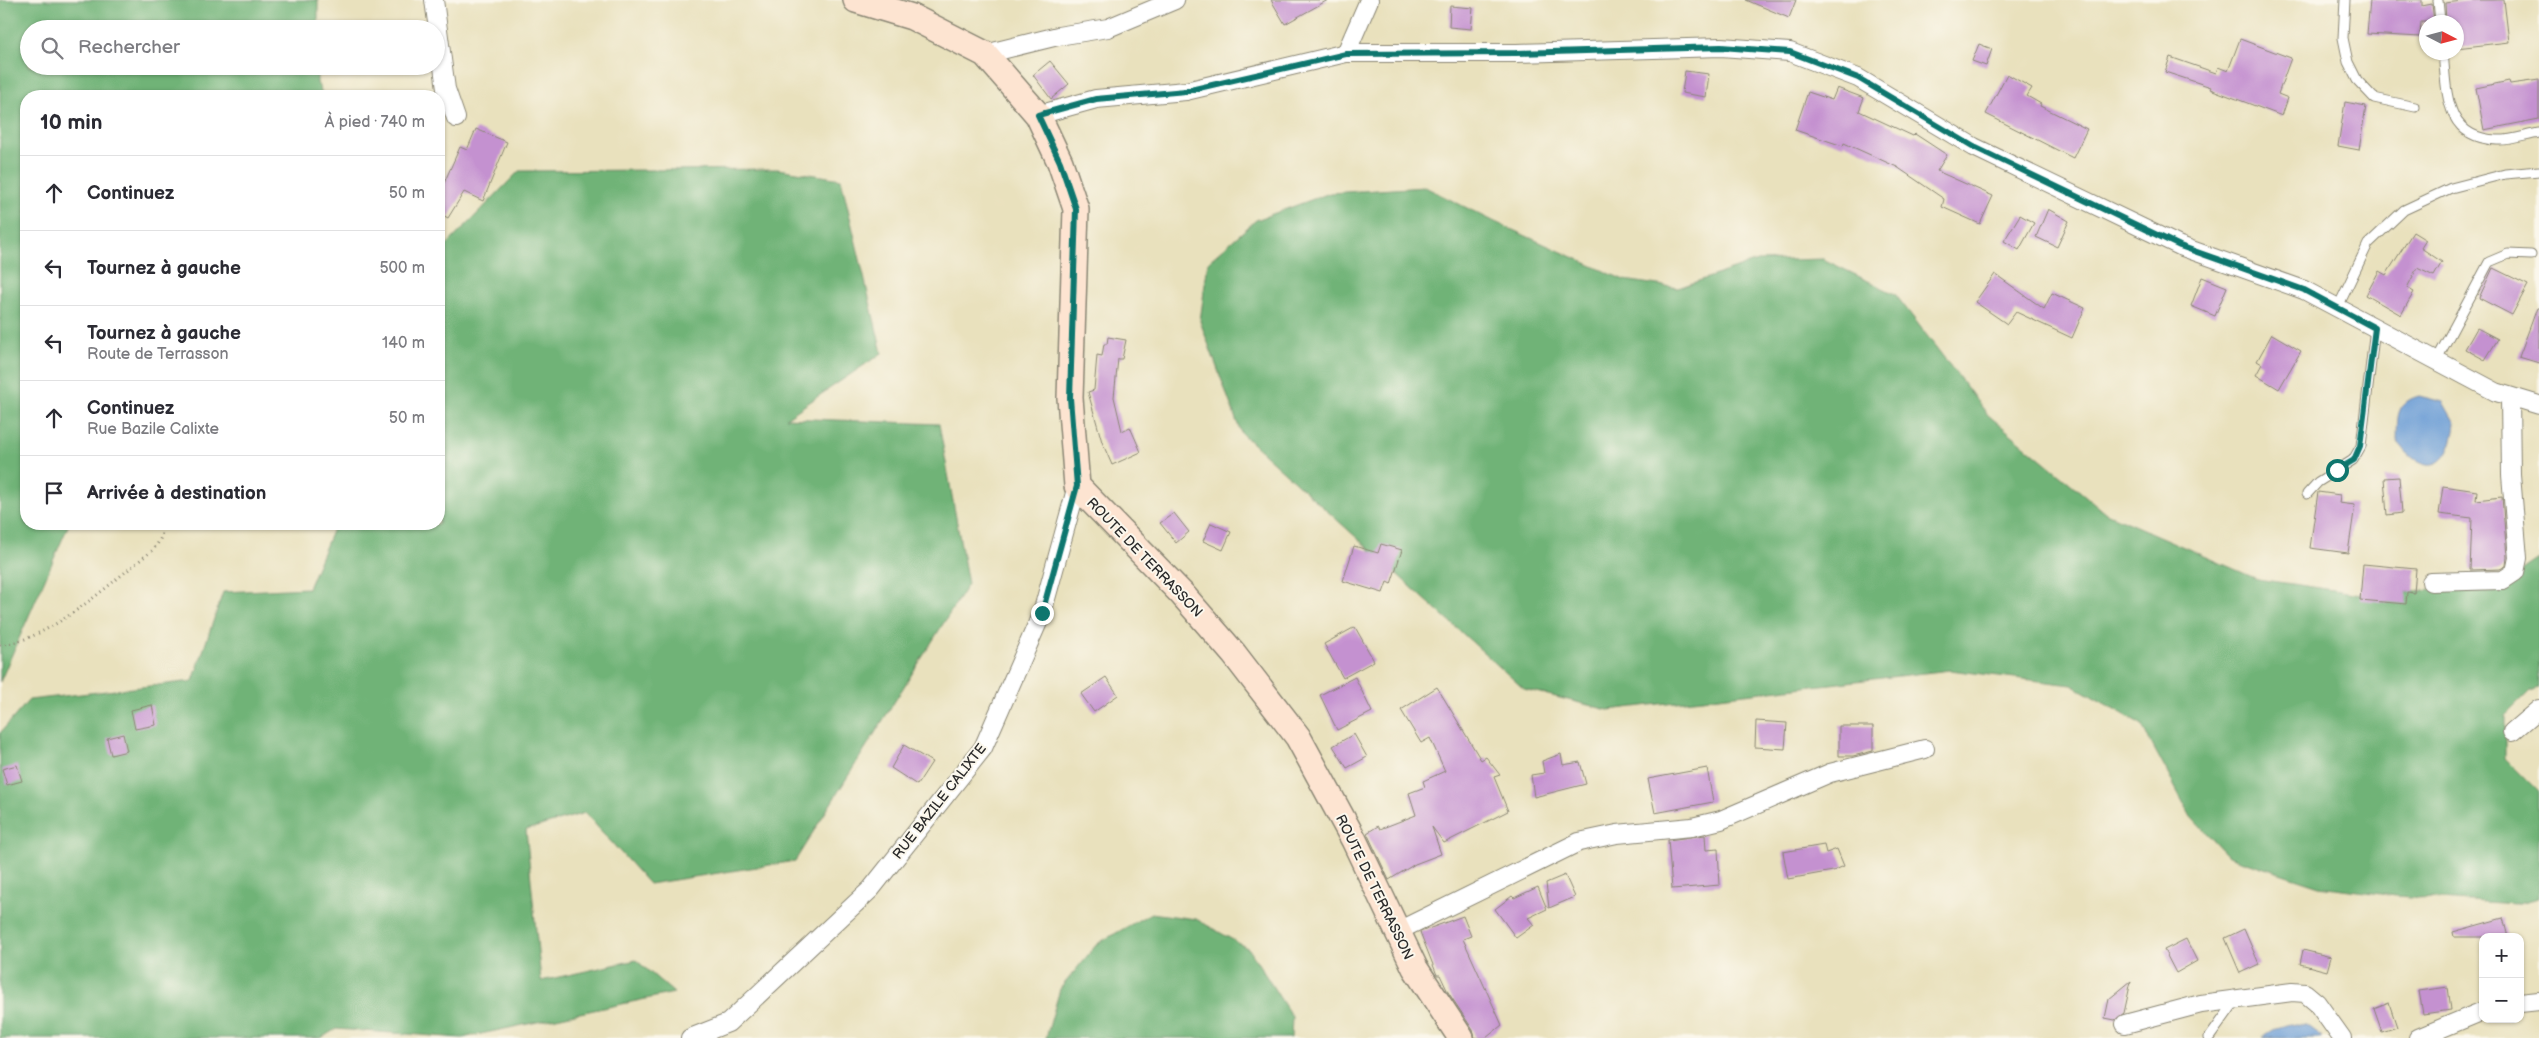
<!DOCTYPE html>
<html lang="fr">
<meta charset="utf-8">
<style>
body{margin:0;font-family:"Balsamiq Sans",sans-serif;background:#f2f2f3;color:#2b2b33}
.controls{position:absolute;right:15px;bottom:15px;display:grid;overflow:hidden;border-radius:10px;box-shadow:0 1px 4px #0004}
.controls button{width:45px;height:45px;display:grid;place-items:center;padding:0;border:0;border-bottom:1px solid #e1e1e2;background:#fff;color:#2b2b33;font:25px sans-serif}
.compass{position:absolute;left:2419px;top:15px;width:45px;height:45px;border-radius:50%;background:#fff;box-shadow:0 1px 4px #0004;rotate:96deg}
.stop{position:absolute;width:15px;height:15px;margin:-11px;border:4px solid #0f766e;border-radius:50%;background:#fff}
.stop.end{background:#0f766e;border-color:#fff;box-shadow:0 1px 5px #0008}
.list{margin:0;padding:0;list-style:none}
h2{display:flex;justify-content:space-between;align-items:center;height:65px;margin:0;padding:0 20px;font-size:21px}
h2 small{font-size:16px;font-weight:400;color:#7c7c81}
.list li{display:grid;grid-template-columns:32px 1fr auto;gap:15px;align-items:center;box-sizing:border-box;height:75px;padding:0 20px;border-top:1px solid #e1e1e2}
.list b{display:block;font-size:19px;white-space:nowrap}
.list p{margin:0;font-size:16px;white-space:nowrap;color:#7c7c81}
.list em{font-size:16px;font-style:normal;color:#7c7c81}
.icon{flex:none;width:28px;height:28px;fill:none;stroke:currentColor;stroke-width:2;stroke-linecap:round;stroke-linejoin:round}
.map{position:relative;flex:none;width:2539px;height:1038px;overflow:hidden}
.search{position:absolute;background:#fff;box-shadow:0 1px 4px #0004;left:20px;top:20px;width:425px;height:55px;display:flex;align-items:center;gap:12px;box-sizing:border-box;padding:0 18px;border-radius:28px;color:#7c7c81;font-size:19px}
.panel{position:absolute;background:#fff;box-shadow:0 1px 4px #0004;left:20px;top:90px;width:425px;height:440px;border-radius:20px}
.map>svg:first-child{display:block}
.forest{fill:#6fb377;stroke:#4d6f51}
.water{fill:#6b9cd5;stroke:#4b6480}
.building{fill:#c491d0}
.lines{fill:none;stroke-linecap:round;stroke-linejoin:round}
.lane-casing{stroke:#8a8674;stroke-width:11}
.street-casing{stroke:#8a8674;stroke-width:20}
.secondary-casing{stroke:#8a8674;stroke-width:28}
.path{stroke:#8a8674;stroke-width:3;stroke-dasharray:1 4;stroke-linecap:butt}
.lane{stroke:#fff;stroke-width:9}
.street{stroke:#fff;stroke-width:18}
.secondary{stroke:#fde4d1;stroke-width:25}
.route{stroke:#0f766e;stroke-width:6}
.labels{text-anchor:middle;stroke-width:4;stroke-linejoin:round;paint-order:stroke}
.street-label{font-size:14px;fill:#2b2b2b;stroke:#fbf7ec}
</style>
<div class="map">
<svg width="2539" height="1038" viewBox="0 0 2539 1038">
<rect width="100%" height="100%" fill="#fbf7ec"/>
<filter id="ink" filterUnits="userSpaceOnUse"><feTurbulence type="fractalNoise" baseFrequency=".02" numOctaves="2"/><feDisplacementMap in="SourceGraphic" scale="10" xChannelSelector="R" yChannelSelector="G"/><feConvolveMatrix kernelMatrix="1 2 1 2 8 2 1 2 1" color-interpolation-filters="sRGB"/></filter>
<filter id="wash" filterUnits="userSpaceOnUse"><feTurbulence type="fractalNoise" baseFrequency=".0096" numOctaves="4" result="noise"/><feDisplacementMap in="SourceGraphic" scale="20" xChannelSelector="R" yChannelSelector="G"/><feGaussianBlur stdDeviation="1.12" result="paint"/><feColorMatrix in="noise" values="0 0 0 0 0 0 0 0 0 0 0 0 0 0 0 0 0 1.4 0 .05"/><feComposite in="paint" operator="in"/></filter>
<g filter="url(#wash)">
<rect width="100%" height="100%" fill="#e9e1bd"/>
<path class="forest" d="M0 0H318V29H29V66H317V83L324 96H26V524H69L0 682Z
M778 169 841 179 882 353 786 418 939 424 968 584 795 861 649 884 585 813 526 830 541 981 636 960 674 993 462 1038 336 1029 321 1038H0V733L29 700 193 681 223 592 308 588 335 524H439V253L519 171Z
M1425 187 1495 222 1624 280 1678 288 1757 261 1823 259 1895 294 1988 415 2106 513 2257 579 2375 596 2505 582 2539 559V688L2530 691 2505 716V758L2539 792V898L2515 904 2396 896 2319 886 2228 856 2191 817 2141 724 2072 685 1950 670 1608 710 1524 689 1241 433 1200 321 1208 262 1256 220 1330 193Z
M1151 913 1196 919 1249 949 1292 1017 1291 1038H1046L1060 989 1097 944Z"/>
<path class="water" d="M2419 396 2443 402 2455 423C2453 446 2442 478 2413 458 2407 454 2402 446 2397 441 2398 419 2394 403 2419 396Z
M2290 1023 2306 1026 2322 1038H2262L2283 1025Z"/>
<g id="blocks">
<path class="building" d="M1271 0H1328L1285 24Z
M1746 0H1796L1789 18Z
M2370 0H2422V6L2432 4 2434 22H2421L2420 37 2367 34Z
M2470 0H2504L2509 42 2456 48V22H2446L2445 3Z
M1450 6 1473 8 1471 29 1449 27Z
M2240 39 2291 58 2278 94 2288 98 2282 116 2210 89 2211 87 2165 72 2170 57 2216 73 2218 67 2228 71Z
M1979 44 1992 49 1986 66 1972 61Z
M1050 61 1069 84 1051 99 1033 75Z
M1685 71 1709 74 1706 97 1682 93Z
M2007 74 2032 88 2027 96 2041 104 2040 106 2087 129 2073 158 1986 114Z
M2539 80V119L2484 130 2476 88 2509 81 2510 84Z
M1837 88 1864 98 1859 111 1913 136 1915 134 1947 155 1937 171 1993 196 1980 224 1942 207 1944 199 1897 167 1844 143 1843 146 1795 130 1808 92 1832 100Z
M2345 102 2366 106 2359 150 2338 146Z
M476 129 507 142 483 201 464 192 448 218 439 213V180L444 183 460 147 467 150Z
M2048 209 2069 221 2057 247 2036 237Z
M2020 215 2034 223 2019 250 2004 241Z
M2413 232 2426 240 2421 248 2442 262 2434 276 2417 268 2407 288 2414 292 2401 315 2366 295 2379 271 2386 275Z
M2493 268 2528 285 2512 315 2479 298Z
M1995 274 2044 309 2052 293 2085 308 2072 338 2016 312 2007 324 1975 302Z
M2202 277 2227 287 2215 316 2191 306Z
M2537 308H2539V363L2519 357Z
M2477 328 2498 339 2485 360 2465 349Z
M2272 334 2301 351 2279 389 2256 375 2262 364 2257 361Z
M1108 337 1126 340 1122 359H1118L1114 397 1122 431 1130 427 1141 452 1112 465 1102 442 1088 392 1094 390 1097 355 1102 356 1104 344H1107Z
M2399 477 2402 513 2387 515 2384 478Z
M2443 486 2477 491 2476 500 2502 497 2507 557 2506 566 2500 569 2470 570 2472 518 2439 514Z
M2318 492 2340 495 2339 503 2355 505 2348 553 2310 548Z
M1174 513 1189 532 1176 543 1160 523Z
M1211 523 1231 532 1223 550 1203 541Z
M1381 544 1402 550 1391 584 1387 582 1383 593 1343 581 1354 546 1378 553Z
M2363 564 2416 569 2414 593 2407 592 2406 604 2360 600Z
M1355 627 1374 661 1343 678 1324 644Z
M1106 677 1118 695 1094 712 1081 694Z
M1355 677 1372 712 1337 730 1320 695Z
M1437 687 1481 760 1486 757 1500 775 1494 777 1508 811 1444 843 1432 827 1441 854 1415 864 1389 880 1367 833 1378 826 1380 829 1416 815 1409 793 1425 787 1423 781 1445 771 1430 738 1421 743 1401 710Z
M152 705 156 725 135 729 131 710Z
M1756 721 1787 723 1785 749 1755 747Z
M1839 726H1873V751L1853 756H1839Z
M123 734 127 751 111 755 107 738Z
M1354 734 1367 757 1347 768 1333 746Z
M904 745 932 762 917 785 891 768Z
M1561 754 1563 765 1580 762 1586 784 1534 797 1531 775 1544 773 1542 761Z
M17 765 22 781 7 785 2 769Z
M1707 768 1713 802 1655 813 1648 779Z
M1705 835 1706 850 1718 849 1720 885 1672 889 1668 840Z
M1824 845 1826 853 1837 849 1844 866 1833 871 1788 879 1783 852Z
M1565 875 1575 897 1549 908 1546 883Z
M1538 887 1547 909 1528 918 1534 925 1516 938 1495 909 1512 896 1514 898Z
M1463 916 1471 936 1463 939 1502 1025 1486 1038H1475L1473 1030 1448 992 1440 975H1437L1420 932Z
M2503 918 2508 937H2454L2453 932Z
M2244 929 2259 964 2240 973 2225 938Z
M2186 939 2197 961 2176 973 2164 950Z
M2303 950 2331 957 2327 971 2300 964Z
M2131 981 2124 1013 2115 1020 2105 1018 2109 999Z
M2448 987 2451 1010 2423 1014 2419 991Z
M2389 1003 2397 1027 2382 1032 2374 1009Z"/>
</g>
</g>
<g filter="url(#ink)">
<use href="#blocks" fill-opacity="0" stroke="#8a8674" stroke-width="1"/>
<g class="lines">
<g class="lane-casing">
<path id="lane" d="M2345 0 2343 38 2348 62 2357 80 2374 98 2415 107
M2438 0 2440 22
M2443 52C2447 92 2444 138 2497 140 2510 141 2526 135 2539 133
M2338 307 2368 244 2404 210 2451 188 2505 174 2539 171
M2436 361 2489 262 2508 254 2531 255
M2307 494 2318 482 2353 460 2361 446 2375 328
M2209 1038 2237 999"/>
</g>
<g class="street-casing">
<path id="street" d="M434 0 446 89 456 118
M1346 53 1369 0
M985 54 1058 36 1108 28 1175 0
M1038 115 1096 99 1186 91 1346 53H1516L1721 47 1790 52 1858 78 1974 147 2180 246 2304 290 2496 392 2539 405
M2431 582 2503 580 2515 572 2518 558 2511 475 2510 397
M2512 732 2539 709
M1398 931 1579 842 1617 834 1692 827 1721 820 1830 773 1925 749
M2520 1003 2539 1001
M2125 1024 2201 1004 2292 992 2305 993 2317 1003 2342 1038
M690 1038 728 1023 871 889 983 748 1042 613 1077 486
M2418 1038 2483 1011"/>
</g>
<g class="secondary-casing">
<path id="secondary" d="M856 0 912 17 985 54 1038 115 1060 162 1076 209 1070 398 1077 486 1182 594 1234 654 1298 737 1354 840 1415 968 1461 1038"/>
</g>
<path class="path" d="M0 645C52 640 112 581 153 550 159 542 165 534 160 524"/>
<use href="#lane" class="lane"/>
<use href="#street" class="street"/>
<use href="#secondary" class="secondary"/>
</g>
</g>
<g class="lines" filter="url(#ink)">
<path class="route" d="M1042 613 1077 486 1070 398 1076 209 1060 162 1038 115 1096 99 1186 91 1346 54 1516 53 1721 47 1790 52 1858 78 1974 147 2180 246 2304 290 2375 328 2360 446 2354 460 2337 470"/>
</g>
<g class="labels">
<g class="street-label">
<text transform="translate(1145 557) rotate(46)" y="5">ROUTE DE TERRASSON</text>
<text transform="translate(939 801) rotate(-52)" y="5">RUE BAZILE CALIXTE</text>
<text transform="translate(1375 887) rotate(64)" y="5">ROUTE DE TERRASSON</text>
</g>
</g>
</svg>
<div class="controls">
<button>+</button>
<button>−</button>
</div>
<svg class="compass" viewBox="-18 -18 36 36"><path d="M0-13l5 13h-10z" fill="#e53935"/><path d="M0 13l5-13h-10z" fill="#7c7c81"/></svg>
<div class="stop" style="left:2337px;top:470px"></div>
<div class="stop end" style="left:1042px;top:613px"></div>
<div class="search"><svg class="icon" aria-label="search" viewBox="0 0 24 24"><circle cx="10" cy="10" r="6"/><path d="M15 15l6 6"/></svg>Rechercher</div>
<section class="panel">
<h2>10 min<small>À pied · 740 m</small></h2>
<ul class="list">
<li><svg class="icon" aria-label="ahead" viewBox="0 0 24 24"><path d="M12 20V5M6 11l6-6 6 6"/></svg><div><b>Continuez</b></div><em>50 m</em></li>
<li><svg class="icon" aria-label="left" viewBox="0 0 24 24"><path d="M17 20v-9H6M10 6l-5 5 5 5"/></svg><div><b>Tournez à gauche</b></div><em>500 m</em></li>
<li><svg class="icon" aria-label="left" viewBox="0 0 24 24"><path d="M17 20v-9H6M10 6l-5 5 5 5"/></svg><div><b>Tournez à gauche</b><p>Route de Terrasson</p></div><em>140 m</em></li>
<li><svg class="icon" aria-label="ahead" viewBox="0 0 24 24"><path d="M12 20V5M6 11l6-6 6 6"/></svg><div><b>Continuez</b><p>Rue Bazile Calixte</p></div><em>50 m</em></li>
<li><svg class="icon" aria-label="arrive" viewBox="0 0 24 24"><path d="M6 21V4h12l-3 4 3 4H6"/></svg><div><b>Arrivée à destination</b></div></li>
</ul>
</section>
</div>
